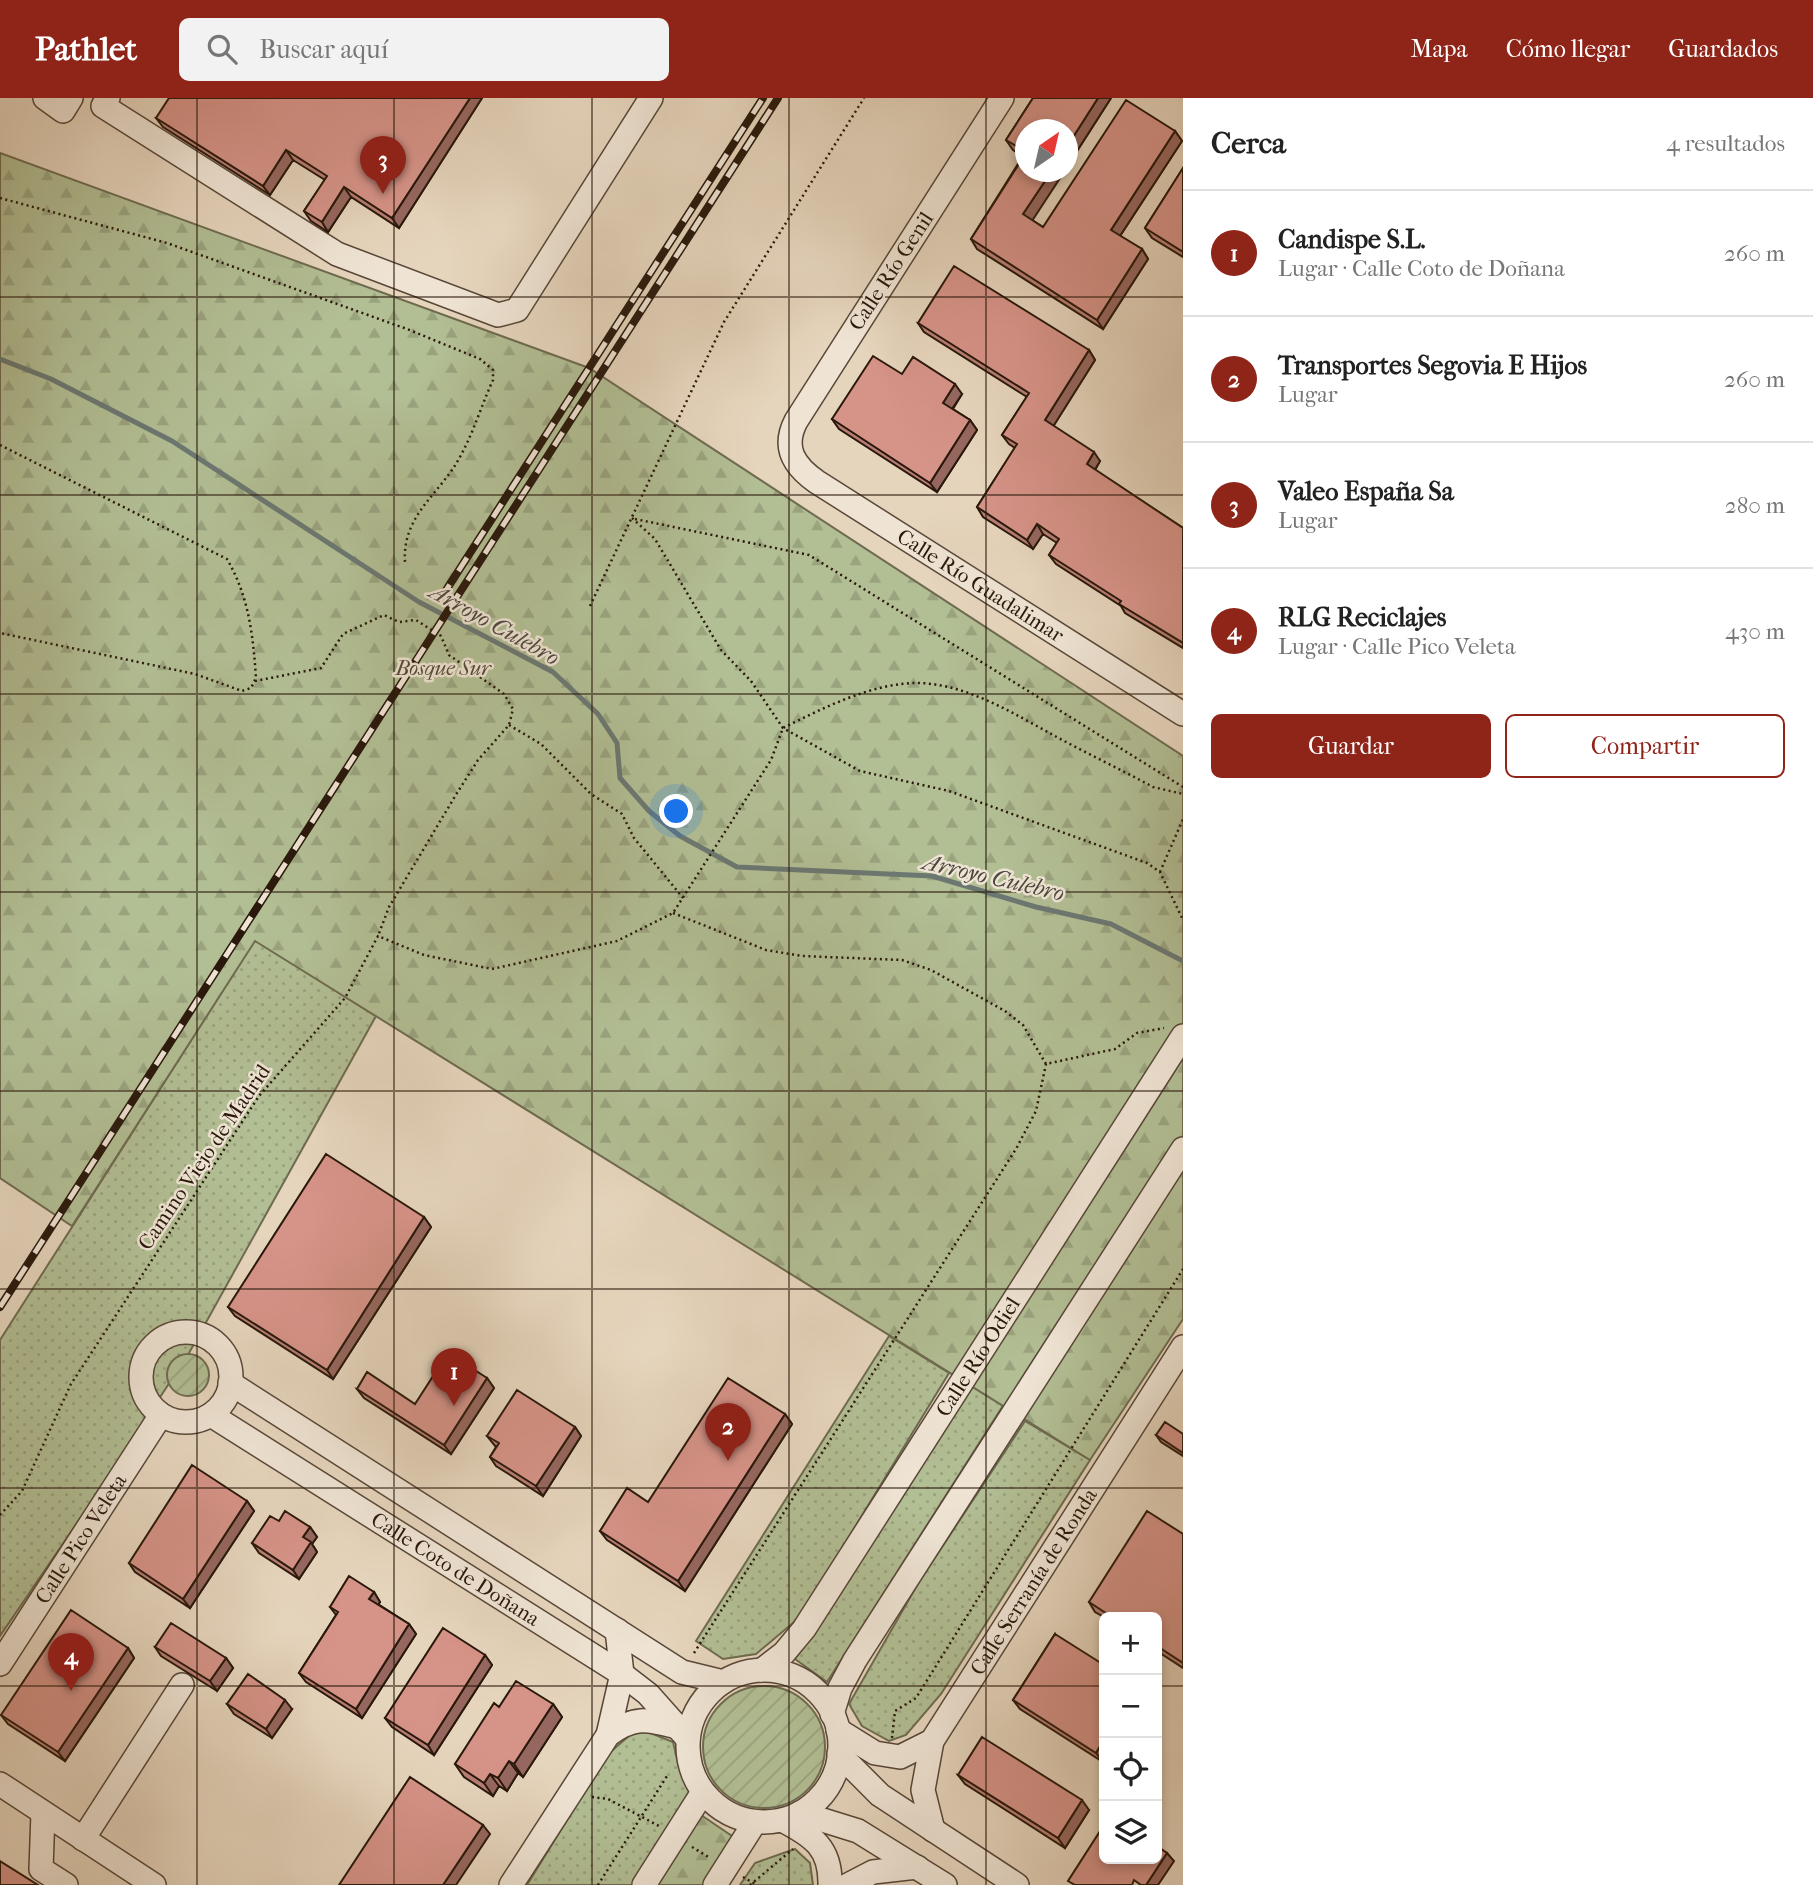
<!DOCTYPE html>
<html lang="es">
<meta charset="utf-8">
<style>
body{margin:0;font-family:"IM FELL French Canon",serif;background:#f2f2f2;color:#222}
.controls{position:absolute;right:21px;bottom:21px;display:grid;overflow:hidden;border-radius:10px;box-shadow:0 4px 10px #0003}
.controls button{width:63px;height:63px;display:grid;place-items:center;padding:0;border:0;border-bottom:2px solid #e0e0e0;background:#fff;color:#222;font:35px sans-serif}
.compass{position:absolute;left:1015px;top:21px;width:63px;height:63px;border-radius:50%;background:#fff;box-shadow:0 4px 10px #0003;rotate:34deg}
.you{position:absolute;left:677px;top:714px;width:24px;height:24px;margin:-18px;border:5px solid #fff;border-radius:50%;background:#1a73e8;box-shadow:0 0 0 10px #1a73e833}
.badge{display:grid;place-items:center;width:46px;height:46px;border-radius:50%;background:#8f2418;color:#fff;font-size:23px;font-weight:700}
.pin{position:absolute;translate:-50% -58px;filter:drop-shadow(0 2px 4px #0008)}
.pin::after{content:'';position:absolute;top:37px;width:24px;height:21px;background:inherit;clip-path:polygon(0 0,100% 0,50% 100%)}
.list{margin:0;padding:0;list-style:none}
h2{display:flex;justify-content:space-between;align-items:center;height:91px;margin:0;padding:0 28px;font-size:30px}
h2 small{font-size:23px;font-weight:400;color:#767676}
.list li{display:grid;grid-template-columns:46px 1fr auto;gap:21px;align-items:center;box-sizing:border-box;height:126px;padding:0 28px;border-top:2px solid #e0e0e0}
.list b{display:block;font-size:26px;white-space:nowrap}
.list p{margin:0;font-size:23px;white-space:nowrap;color:#767676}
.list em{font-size:23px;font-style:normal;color:#767676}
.actions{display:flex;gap:14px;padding:21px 28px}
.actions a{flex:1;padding:16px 0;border:2px solid #8f2418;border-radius:10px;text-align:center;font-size:24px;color:#8f2418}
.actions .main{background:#8f2418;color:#fff}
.icon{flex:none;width:38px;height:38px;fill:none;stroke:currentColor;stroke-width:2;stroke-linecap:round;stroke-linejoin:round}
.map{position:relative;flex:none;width:1183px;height:1787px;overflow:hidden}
header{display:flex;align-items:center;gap:42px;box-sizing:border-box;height:98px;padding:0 35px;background:#8f2418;color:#fff}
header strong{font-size:33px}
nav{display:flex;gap:38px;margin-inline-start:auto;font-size:24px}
.search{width:490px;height:63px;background:#f2f2f2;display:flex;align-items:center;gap:18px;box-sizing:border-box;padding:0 24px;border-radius:10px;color:#767676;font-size:26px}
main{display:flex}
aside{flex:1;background:#fff}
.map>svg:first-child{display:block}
.grass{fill:url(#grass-dots);stroke:#6e6b50;stroke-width:2}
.forest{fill:url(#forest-firs);stroke:#6e6b50;stroke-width:2}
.garden{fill:url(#garden-furrows);stroke:#6e6b50;stroke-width:2}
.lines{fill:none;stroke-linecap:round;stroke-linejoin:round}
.stream{stroke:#6b7872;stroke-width:5}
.minor-casing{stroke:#584738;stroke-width:26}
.path{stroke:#29180b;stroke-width:2.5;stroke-dasharray:2 3.5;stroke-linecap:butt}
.minor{stroke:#efe4d4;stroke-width:23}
.rail-casing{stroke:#29180b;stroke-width:8}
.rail{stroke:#efe4d4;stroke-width:5;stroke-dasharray:16;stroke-linecap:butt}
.wall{fill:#b87e75;stroke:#29180b;stroke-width:2}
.shaded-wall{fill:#96675f;stroke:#29180b;stroke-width:2}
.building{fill:#d69388;stroke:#29180b;stroke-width:2}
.grid{fill:none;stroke:#29180b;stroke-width:2;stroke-opacity:0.55}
.labels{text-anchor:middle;stroke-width:5;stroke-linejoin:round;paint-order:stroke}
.street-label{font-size:21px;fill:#29180b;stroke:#efe4d4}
.park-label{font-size:21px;font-style:italic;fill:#524a34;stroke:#efe4d4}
.water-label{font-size:23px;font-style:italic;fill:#4a483f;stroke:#efe4d4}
</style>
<header>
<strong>Pathlet</strong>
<div class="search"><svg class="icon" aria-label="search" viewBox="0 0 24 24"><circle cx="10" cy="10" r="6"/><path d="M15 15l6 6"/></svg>Buscar aquí</div>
<nav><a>Mapa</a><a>Cómo llegar</a><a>Guardados</a></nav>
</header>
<main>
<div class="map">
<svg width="1183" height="1787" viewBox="0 0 1183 1787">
<defs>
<pattern id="grass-dots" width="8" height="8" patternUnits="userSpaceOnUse" patternTransform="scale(1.75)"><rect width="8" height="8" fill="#b2be94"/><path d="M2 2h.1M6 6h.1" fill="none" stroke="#99a37e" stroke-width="1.8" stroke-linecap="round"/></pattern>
<pattern id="forest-firs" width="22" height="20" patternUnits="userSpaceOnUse" patternTransform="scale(1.75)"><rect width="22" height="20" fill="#b2be94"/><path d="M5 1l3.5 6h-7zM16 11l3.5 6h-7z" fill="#99a37e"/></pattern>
<pattern id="garden-furrows" width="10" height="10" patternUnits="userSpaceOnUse" patternTransform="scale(1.75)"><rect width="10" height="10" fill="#b2be94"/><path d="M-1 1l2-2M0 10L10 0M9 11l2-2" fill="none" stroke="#99a37e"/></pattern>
</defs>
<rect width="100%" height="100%" fill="#e6d5bd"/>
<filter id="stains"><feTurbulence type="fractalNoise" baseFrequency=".00286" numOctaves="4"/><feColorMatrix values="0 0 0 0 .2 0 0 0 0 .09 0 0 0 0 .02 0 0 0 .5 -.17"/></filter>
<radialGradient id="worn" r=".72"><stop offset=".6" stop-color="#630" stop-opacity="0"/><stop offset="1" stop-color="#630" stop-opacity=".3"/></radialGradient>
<path class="grass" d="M255 842 376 918 189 1255 88 1409 0 1538V1242Z
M1183 958V1025L827 1584 795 1561Z
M889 1238 949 1275 800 1519 756 1556 723 1561 696 1543Z
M1025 1323 1090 1362 941 1596 906 1637 889 1643 862 1628 849 1606 919 1484Z
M638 1630 673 1644 679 1669 692 1695 634 1787H527L607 1657Z
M795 1751 810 1765 813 1787H740L755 1765Z"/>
<path class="forest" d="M0 55 589 270 1183 658V1221L1090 1362 255 843 72 1128 0 1080Z
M701 1717 735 1740 705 1787H656Z"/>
<path class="garden" d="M167 1277a21 21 0 1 1 42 0a21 21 0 1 1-42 0Z
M703 1649a61 61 0 1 1 122 0a61 61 0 1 1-122 0Z"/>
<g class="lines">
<path class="stream" d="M0 261 51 281 172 343 419 504 553 574 598 616 617 645 620 680 649 713 680 738 737 769 932 778 1036 809 1111 826 1183 863"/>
<g class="minor-casing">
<g id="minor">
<path d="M45 0 63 13 71 0"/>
<path d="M108 0 103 8 337 156 498 217 517 212 651 0"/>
<path id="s1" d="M1002 0 796 323C782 350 794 368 817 384L1183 616"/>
<circle cx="186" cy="1279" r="45"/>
<path d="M230 1285 682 1574 723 1584"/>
<path id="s2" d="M211 1317 622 1576 648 1596 688 1641"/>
<path id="s3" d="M0 1566 161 1317"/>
<path id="s4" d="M762 1572 784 1555 804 1531 1183 938"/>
<circle cx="764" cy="1648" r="76"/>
<path d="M832 1616 840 1590 855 1562 1183 1051"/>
<path d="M838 1632 875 1655 900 1659 932 1643"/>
<path d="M608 1637 622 1576 617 1532"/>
<path d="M839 1656 880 1697 1017 1787"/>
<path d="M0 1686 154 1787"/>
<path d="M43 1715 41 1771 66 1787"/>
<path d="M800 1715 858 1733 945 1787"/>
<path d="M782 1722C813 1738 831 1750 830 1787"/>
<path id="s5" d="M933 1732 923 1692 932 1643 1183 1249"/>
<path d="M83 1741 182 1587"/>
<path d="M511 1787 608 1637C634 1618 646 1621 677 1629"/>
<path d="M644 1787 703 1694"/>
<path d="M715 1787 755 1724"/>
<path d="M848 1787 873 1774 917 1769"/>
</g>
</g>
<path class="path" d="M0 100 167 145 407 231 480 261 493 272V282C482 306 474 333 461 357 441 396 402 416 405 464
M0 347 227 461C249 499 253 537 256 580L251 590 242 593 195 576 0 535
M632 420 655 441 721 552 751 583 783 630 860 673 949 693 1147 765 1160 774 1183 822
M635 421 809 457 1183 689
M590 508 724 224 864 0
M255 583 321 570 343 536 384 517 399 524 416 522 441 538 449 557 504 596 513 611 509 627 478 662 457 695 389 809 378 838
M509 627 541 646 591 696 622 716 634 740 683 800
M1160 774 1183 721
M673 815 766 852 802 858 902 862 931 872 1005 913 1023 927 1046 966 1115 951 1137 935 1164 930
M0 1417 22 1393 71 1286 259 998 345 900 378 838 424 857 492 871 617 843 673 815 771 662 783 630C823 610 874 584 920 585 968 587 1013 615 1053 637 1086 655 1120 671 1153 689L1183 696
M694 1555 1016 1051 1036 1013 1046 966
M892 1640 895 1613 916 1600 1183 1171
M592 1699 608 1701 659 1728
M692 1749 710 1760
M743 1779 757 1787
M598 1787 667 1678
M750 1787 793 1751"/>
<use href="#minor" class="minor"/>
<g class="rail-casing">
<path id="rail" d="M441 500 763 0
M0 1209 778 0"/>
</g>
<use href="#rail" class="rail"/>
</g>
<path class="wall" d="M482 0 399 130 351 99 328 134 311 123 304 113 325 82 293 62 270 97 163 29 156 20Z
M1033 0H1111L1068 67V32L1032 122 1043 129 1175 33 1182 43 1120 138 1142 151 1148 161 1103 231 977 151 971 141 1023 58 1013 52 1006 42Z
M1183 70V159L1152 140 1145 130Z
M918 225 1089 252 1095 262 1053 328 1100 363 1095 372 1183 430V550L1125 515 1121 508 1056 466 1049 457 1057 445 1043 436 1033 451 983 419 977 409 1015 350 1009 346 1002 337 1027 299 924 234Z
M902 276 962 296 953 311 970 322 977 332 937 394 839 331 832 321Z
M424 1119 431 1129 333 1281 235 1218 228 1209Z
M487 1280 494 1290 451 1356 364 1300 357 1291 415 1306Z
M785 1316 792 1326 685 1493 607 1442 600 1433 648 1404Z
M575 1329 581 1338 543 1398 496 1368 490 1359 496 1349 487 1338Z
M1183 1336V1358L1161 1344 1156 1337Z
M247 1403 254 1413 190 1510 135 1474 129 1465Z
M279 1423 310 1429 317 1439 312 1446 317 1454 299 1481 259 1455 252 1445Z
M1183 1436V1570L1157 1553V1519H1104L1095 1514 1089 1504Z
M374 1494 380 1504 378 1506 409 1526 416 1536 362 1620 306 1584 299 1575 336 1517 330 1509Z
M1055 1536 1103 1664 1020 1611 1013 1602Z
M155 1549 226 1560 233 1570 217 1593 161 1558Z
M128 1550 134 1560 65 1663 8 1626 1 1617Z
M485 1557 492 1567 434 1657 392 1629 385 1620Z
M227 1606 292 1611 272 1640 234 1616Z
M553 1606 562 1619 523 1679 518 1675 507 1693 499 1688 493 1698 464 1679 455 1666 499 1609Z
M958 1677 1089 1712 1065 1750 965 1686Z"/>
<path class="shaded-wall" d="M470 0H482L399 130 392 120Z
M1098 0H1111L1068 67V47Z
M1175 33 1182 43 1118 141 1111 132Z
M286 52 293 62 270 97 263 88Z
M1051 74H1064L1030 126 1023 116Z
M344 89 351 99 328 134 322 124Z
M1142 151 1148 161 1103 231 1097 222Z
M1089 252 1095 262 1051 332 1045 322Z
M955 286 962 296 950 314 943 305Z
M970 322 977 332 937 394 930 385Z
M1094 354 1100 363 1093 375 1087 366Z
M1037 426 1043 436 1033 451 1027 442Z
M424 1119 431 1129 333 1281 327 1272Z
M487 1280 494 1290 451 1356 444 1347Z
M785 1316 792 1326 685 1493 678 1483Z
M575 1329 581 1338 543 1398 536 1388Z
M247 1403 254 1413 190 1510 183 1501Z
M310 1429 317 1439 312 1446 317 1454 299 1481 293 1472 303 1439Z
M374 1494 380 1504 376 1510 369 1501Z
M409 1526 416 1536 362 1620 356 1611Z
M128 1550 134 1560 65 1663 58 1654Z
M485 1557 492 1567 434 1657 428 1647Z
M226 1560 233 1570 217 1593 210 1583Z
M285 1602 292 1611 272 1640 266 1631Z
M553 1606 562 1619 523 1679 514 1666Z
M1104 1641V1661L1103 1664 1096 1655Z
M509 1663 518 1675 507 1693 498 1680Z
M490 1676 499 1688 493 1698 484 1685Z
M1082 1702 1089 1712 1065 1750 1058 1740Z
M483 1727 490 1736 456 1787H443Z
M1167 1755 1174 1763 1158 1787H1146Z"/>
<path class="building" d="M169 0H470L392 120 344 89 322 124 304 113 327 78 286 52 263 88 156 20Z
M1033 0H1098L1068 47V32H1026V54L1006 42Z
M1126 2 1175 33 1111 132 1142 151 1097 222 971 141 1026 55V74H1051L1023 116 1043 129Z
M1183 70V154L1145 130Z
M954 168 1089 252 1045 322 1094 354 1087 366 1183 430V545L1119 506 1121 503 1049 457 1059 441 1037 426 1027 442 977 409 1017 346 1002 337 1029 295 918 225Z
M873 258 902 276 913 259 955 286 943 305 970 322 930 385 832 321Z
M326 1056 424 1119 327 1272 228 1209Z
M448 1255 487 1280 444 1347 357 1291 367 1274 415 1306Z
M728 1280 785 1316 678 1483 600 1433 627 1390 648 1404Z
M517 1292 575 1329 536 1388 490 1359 499 1345 487 1338Z
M1165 1324 1183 1336V1355L1156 1337Z
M192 1367 247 1403 183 1501 129 1465Z
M285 1413 310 1429 303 1439 311 1444 293 1472 252 1445 270 1418 279 1423Z
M1147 1413 1183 1436V1565L1157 1548V1519H1112L1089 1504Z
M349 1478 374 1494 369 1501 409 1526 356 1611 299 1575 338 1514 330 1509Z
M71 1512 128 1550 58 1654 1 1617Z
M171 1525 226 1560 210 1583 155 1549Z
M443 1530 485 1557 428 1647 385 1620Z
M1055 1536 1104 1567V1641L1096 1655 1013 1602Z
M248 1576 285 1602 266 1631 227 1606Z
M516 1583 553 1606 514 1666 509 1663 498 1680 490 1676 484 1685 455 1666 494 1605 499 1609Z
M982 1639 1082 1702 1058 1740 958 1677Z
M410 1679 483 1727 443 1787H339Z
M1104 1727V1761H1157V1748L1167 1755 1146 1787H1141L1134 1782 1132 1787H1075L1068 1783Z
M0 1763 38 1787H0Z"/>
<path class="grid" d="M197 0V1787M394 0V1787M592 0V1787M789 0V1787M986 0V1787M0 199H1183M0 397H1183M0 596H1183M0 794H1183M0 993H1183M0 1191H1183M0 1390H1183M0 1588H1104M1157 1588H1183"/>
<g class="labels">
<g class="street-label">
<text transform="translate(891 173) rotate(-57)" y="7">Calle Río Genil</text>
<text dy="7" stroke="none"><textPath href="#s1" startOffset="649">Calle Río Guadalimar</textPath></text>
<text transform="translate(204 1059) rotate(-56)" y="7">Camino Viejo de Madrid</text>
<text dy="7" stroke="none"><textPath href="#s4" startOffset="382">Calle Río Odiel</textPath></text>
<text dy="7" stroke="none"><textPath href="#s3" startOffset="149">Calle Pico Veleta</textPath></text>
<text dy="7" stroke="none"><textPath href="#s2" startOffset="289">Calle Coto de Doñana</textPath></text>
<text dy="7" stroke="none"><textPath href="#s5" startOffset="280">Calle Serranía de Ronda</textPath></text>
</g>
<g class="park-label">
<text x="443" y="577">Bosque Sur</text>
</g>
<g class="water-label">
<text transform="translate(495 526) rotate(29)" y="8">Arroyo Culebro</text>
<text transform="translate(994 779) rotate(13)" y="8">Arroyo Culebro</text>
</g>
</g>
<rect width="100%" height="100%" filter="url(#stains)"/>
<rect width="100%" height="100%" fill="url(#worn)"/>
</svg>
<div class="controls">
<button>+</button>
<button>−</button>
<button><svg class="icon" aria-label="locate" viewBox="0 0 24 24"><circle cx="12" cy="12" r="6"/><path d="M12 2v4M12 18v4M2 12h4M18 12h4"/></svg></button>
<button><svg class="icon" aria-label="layers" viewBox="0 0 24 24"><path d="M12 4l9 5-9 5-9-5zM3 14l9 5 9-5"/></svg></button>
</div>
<svg class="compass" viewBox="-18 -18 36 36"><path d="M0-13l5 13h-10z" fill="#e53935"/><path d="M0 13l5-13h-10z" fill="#767676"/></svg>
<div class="you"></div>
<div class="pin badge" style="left:454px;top:1308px">1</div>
<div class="pin badge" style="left:728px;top:1363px">2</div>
<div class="pin badge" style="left:383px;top:96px">3</div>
<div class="pin badge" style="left:71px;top:1593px">4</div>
</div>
<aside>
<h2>Cerca<small>4 resultados</small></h2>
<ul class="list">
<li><span class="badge">1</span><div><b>Candispe S.L.</b><p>Lugar · Calle Coto de Doñana</p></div><em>260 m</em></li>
<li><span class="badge">2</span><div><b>Transportes Segovia E Hijos</b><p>Lugar</p></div><em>260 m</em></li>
<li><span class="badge">3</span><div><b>Valeo España Sa</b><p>Lugar</p></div><em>280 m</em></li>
<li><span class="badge">4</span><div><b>RLG Reciclajes</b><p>Lugar · Calle Pico Veleta</p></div><em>430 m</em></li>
</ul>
<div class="actions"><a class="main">Guardar</a><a>Compartir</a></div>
</aside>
</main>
